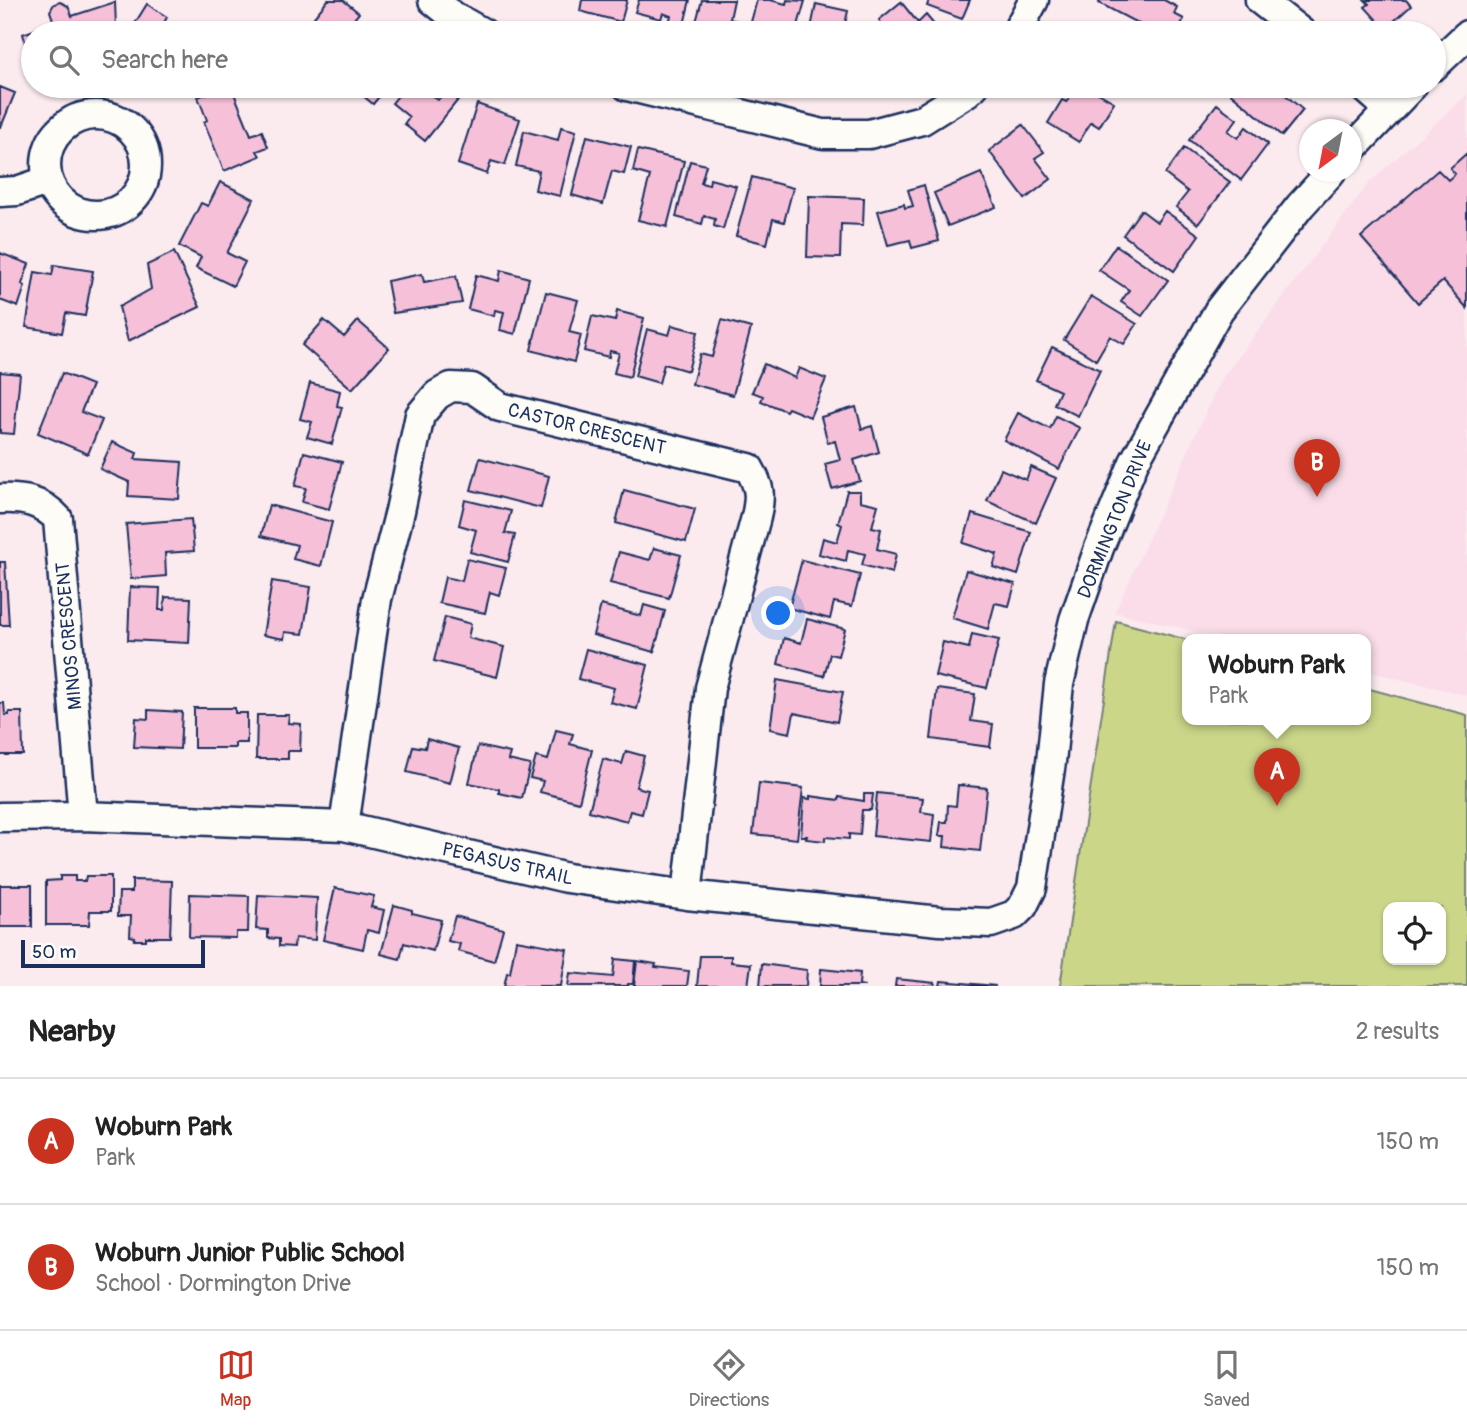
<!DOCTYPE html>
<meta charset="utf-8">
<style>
body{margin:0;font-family:Pangolin,sans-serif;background:#f2f2f2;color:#222}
.controls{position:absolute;right:21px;bottom:21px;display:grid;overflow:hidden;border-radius:14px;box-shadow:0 2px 5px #0004}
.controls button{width:63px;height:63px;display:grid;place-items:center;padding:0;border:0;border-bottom:2px solid #e0e0e0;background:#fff;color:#222;font:35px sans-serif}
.compass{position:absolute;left:1299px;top:119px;width:63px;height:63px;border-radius:50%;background:#fff;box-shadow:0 2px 5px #0004;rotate:212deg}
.scale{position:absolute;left:21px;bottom:18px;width:184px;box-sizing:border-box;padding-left:7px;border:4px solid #1b2f5e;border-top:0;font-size:19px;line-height:24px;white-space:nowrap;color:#1b2f5e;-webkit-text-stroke:5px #fdfcf7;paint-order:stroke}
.you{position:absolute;left:779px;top:614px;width:24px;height:24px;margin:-18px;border:5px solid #fff;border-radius:50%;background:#1a73e8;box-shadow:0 0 0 10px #1a73e833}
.badge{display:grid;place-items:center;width:46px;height:46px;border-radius:50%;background:#c8321e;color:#fff;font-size:23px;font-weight:700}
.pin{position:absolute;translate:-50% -58px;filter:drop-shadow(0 2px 4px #0008)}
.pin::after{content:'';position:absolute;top:37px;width:24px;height:21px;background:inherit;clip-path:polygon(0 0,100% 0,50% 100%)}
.popup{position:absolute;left:1182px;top:634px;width:189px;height:91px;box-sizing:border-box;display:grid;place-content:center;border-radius:14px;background:#fff;filter:drop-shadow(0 2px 5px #0005);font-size:23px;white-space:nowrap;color:#767676}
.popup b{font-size:26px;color:#222}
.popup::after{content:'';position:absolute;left:50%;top:100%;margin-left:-14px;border:14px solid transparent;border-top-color:#fff}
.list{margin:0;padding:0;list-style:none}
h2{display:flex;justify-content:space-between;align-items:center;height:91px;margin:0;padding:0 28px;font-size:30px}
h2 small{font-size:23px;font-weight:400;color:#767676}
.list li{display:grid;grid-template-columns:46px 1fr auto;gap:21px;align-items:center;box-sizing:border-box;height:126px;padding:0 28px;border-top:2px solid #e0e0e0}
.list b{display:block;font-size:26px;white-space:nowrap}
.list p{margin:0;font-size:23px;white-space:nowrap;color:#767676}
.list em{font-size:23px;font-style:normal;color:#767676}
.icon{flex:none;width:38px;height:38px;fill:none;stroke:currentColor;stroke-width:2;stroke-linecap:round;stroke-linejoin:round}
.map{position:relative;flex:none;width:1467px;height:986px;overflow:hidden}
.search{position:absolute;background:#fff;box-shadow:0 2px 5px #0004;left:21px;right:21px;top:21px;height:77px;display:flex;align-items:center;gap:18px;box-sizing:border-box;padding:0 24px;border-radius:38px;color:#767676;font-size:26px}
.sheet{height:343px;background:#fff}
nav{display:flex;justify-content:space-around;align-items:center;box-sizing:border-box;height:98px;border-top:2px solid #e0e0e0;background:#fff;font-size:19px;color:#767676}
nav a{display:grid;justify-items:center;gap:4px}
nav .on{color:#c8321e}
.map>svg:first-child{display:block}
.built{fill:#fadde8}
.green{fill:#cbd689;stroke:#738274;stroke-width:2;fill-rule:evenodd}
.building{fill:#f6c0d9;stroke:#1b2f5e;stroke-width:2}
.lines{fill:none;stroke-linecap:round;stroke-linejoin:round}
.minor-casing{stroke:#1b2f5e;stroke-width:33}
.minor{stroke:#fdfcf7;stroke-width:28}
.labels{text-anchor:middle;stroke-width:6;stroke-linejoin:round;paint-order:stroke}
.street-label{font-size:19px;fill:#1b2f5e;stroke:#fdfcf7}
</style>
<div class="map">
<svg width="1467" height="986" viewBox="0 0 1467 986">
<rect width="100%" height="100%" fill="#fbeaee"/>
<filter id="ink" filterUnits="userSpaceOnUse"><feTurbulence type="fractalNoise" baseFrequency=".0143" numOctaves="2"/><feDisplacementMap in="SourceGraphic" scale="14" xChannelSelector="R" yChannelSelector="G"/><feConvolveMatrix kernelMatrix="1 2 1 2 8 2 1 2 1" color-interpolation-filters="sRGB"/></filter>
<g filter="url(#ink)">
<path class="built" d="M1467 95V695L1366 671V640H1233L1115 612 1220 381 1369 183Z"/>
<path class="green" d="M1116 621 1188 640V720H1366V688L1467 715V986H1060ZM1388 907H1441V960H1388Z"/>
<path class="building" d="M328 0H343L359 13 346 29 350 33H313L306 27Z
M582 0H627L621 22 580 11Z
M639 0H690L682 33 666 32 671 16 663 13 661 19 635 12Z
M702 0H734L730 19 741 22 739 33H693Z
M757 0H770L786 4 787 0 805 1 797 29 785 26 783 33H748Z
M929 0H970L962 19 927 6Z
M1100 0H1164L1177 7 1174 14 1184 19 1176 33 1165 29 1163 33H1156L1099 3Z
M1365 0H1406L1411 6 1385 29 1365 7 1369 4Z
M60 2 68 6 72 16 115 2 116 27 110 29 112 33H33V60L31 61 23 34 54 23 50 11 54 4Z
M901 2 918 23 926 15 941 33H877L884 27 879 20Z
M147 4 167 17 163 25 176 33H129Z
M816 4 848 11 843 33H810Z
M225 86H231L251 135 262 131 268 147 257 151 260 156 224 171 204 122 207 120 198 97Z
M351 86H388L373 104Z
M406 86H427L434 91 431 95 438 100 449 86 462 95 425 141 404 124 409 117 392 103Z
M1086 86 1114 102 1099 127 1091 122 1079 142 1048 123 1062 100 1067 102 1071 95 1056 86Z
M1222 86H1270L1279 93 1281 91 1303 110 1282 136Z
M0 87 15 93 1 127H0Z
M477 104 520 119 505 165 491 161 487 174 458 164Z
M1217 104 1237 119 1228 131 1238 138 1246 127 1268 144 1241 180 1189 140Z
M1023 125 1044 152 1035 158 1051 179 1025 199 989 151Z
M561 127 576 131 560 196 535 190 539 171 516 166 524 131 558 140Z
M587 136 631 147 624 174 612 171 603 204 572 195Z
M1184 148 1230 182 1198 224 1176 207 1188 192 1165 174Z
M638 150 684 161 667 227 638 220 650 176 633 171Z
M1467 153V308L1443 281 1418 303 1361 237 1438 170 1448 180 1455 174 1450 168Z
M690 161 706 165 701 183 709 185 710 179 736 186 723 229 714 226 715 219 704 216 702 224 676 217Z
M981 173 996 207 948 226 934 193Z
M752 177 793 188 784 222 773 219 767 244 736 236Z
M220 182 254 199 227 253 245 262 233 286 196 268 201 257 179 246 201 203 208 206Z
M924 185 939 241 912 248 910 240 888 245 878 211 904 204 905 208 913 206 908 190Z
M809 196 864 198 863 225 841 224 840 258 807 257Z
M1141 210 1157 222 1165 211 1199 235 1174 271 1123 235Z
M1116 245 1168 280 1142 316 1121 302 1129 290 1099 270Z
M174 252 200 307 128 341 119 307 151 289 147 265Z
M0 253 29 264 22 284 25 286 18 307 0 300Z
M54 265 93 271 85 316 66 313 62 333 26 327 35 272 52 275Z
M501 270 529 278 515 334 500 330 504 312 495 310 494 316 468 309 476 275 499 281Z
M422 274 424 282 456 276 462 303 393 313 387 281Z
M546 292 578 300 569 332 581 335 574 362 531 350Z
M1091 296 1137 324 1124 344 1110 336 1096 360 1064 340Z
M617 311 644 318 630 377 614 373 619 353 610 351 609 357 584 351 592 316 615 321Z
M324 320 344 337 358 321 389 348 352 389 302 345Z
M722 320 751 328 733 395 692 384 700 354 712 357Z
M672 325 698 332 688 371 664 364 659 383 635 376 647 329 669 335Z
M1052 347 1100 370 1078 416 1054 404 1060 391 1036 380Z
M764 364 795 378 799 368 826 379 810 417 788 408 786 411 761 401 763 396 752 392Z
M0 372 20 374 14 434 0 433Z
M62 373 92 385 81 412 102 420 88 454 38 433Z
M310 383 340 391 337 406 342 407 332 444 307 437 312 422 300 419Z
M856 407 862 429 872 426 879 452 854 460 860 481 832 489 825 464 840 460 835 441 828 443 821 417Z
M1018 413 1050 429 1056 416 1080 428 1059 469 1004 440Z
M112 442 137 453 135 459 182 462 179 499 128 496 129 482 100 469Z
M304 452 342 462 329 509 302 502 306 488 295 486Z
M480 458 549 476 541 508 471 490Z
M1031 467 1056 478 1036 523 987 501 1001 469 1026 480Z
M624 490 695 509 686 542 616 523Z
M847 491H860V501L878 505 872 527 881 529 877 549 896 554 892 573 862 565 865 554 848 550 846 561 819 554 823 538 837 542 842 525 838 523Z
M465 500 511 511 505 533 515 535 508 562 470 552 476 530 459 525Z
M269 505 332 522 321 566 293 559 297 545 261 536Z
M972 514 1031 532 1018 575 993 567 997 554 963 543Z
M191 519 194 551 165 553 166 576 131 579 126 524Z
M654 548 681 555 669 598 610 583 619 552 650 560Z
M467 559 506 568 499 595 490 592 485 613 439 603 445 577 462 581Z
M802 560 860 575 852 606 834 602 830 619 789 608Z
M0 562H5L9 625H0Z
M966 570 1015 584 1009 606 995 603 988 629 952 618Z
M272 581 311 587 303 634 285 632 284 639 263 635Z
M130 587 160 588 159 610H164L165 597 191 598 189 643 128 640Z
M601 605 641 616 644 605 665 611 654 652 593 635Z
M445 617 471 624 468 638 504 647 497 677 434 661Z
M807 619 845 629 838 656 830 654 824 676 778 664 784 638 801 643Z
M972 634 999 640 987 688 935 676 943 642 969 648Z
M586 649 648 665 637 709 610 702 614 688 578 679Z
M777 680 843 692 837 722 794 713 790 733 770 729Z
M937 689 975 694 971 721 993 724 990 747 931 739Z
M0 703H4L5 715H9V712H22L23 755H0Z
M194 708H235V713H247V743H235V748H194Z
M148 710 182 712 180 749 134 747 136 718 148 719Z
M257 715H289L288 723 301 724 300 751H288V759H256Z
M556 730 573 734 570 744 592 750 579 802 540 792 543 781 530 778 536 757 548 760Z
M427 739 459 748 450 783 407 772 413 746 425 748Z
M478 746 510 753 508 760 530 765 522 798 499 793V789L469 783Z
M626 751 644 756 636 787 648 790 642 814 630 811 627 821 589 811 603 759 622 764Z
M759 783 803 788 797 839 753 834Z
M958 785 987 788 980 851 944 847 945 836H939L941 822H947L948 805 956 806Z
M877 793 923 798 921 812 934 814 931 842 873 836Z
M864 794H873L871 810H862L860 835 849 834V839L825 837V841L806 839 807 836H801L804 798 810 799V796L839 800V797L864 801Z
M60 876H75V881H85L86 876H111V911H90L89 925H46V881L60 880Z
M132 880 172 881 170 937H146V940H134L135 937 130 936 131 916H118L119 892H132Z
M0 885H32V927H0Z
M335 888 374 896 371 907 384 910 379 933 367 930 363 949 323 940Z
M190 894 249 896 248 932H236V938L189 937Z
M258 895 317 898 315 940 295 938 294 947 279 946V939L268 938V930L256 929Z
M394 905 412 910V913L441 920 433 951 404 943 400 959 381 954Z
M455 916 503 929 494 961 458 951 460 944 448 941Z
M516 940 567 949 561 986H504L507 973H510Z
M700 956H731V962L751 964 748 986H697Z
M615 959 635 961 633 984H628V986H568L570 973 613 977Z
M637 961 656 964 655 967 689 971 687 986H634Z
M762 964 807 970 806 986H760Z
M821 969 860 973 859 985 865 986H820Z
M896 979 935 983V986H895Z
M941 981 996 986H940Z"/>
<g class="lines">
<g class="minor-casing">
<path id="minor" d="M433 0 453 16 483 33
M1260 0 1302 33
M1016 33 1034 0
M1434 66 1467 35
M627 86 823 134H869L922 120 967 92 974 86
M1363 86 1388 108
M46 165a50 50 0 1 1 100 0a50 50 0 1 1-100 0Z
M1352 149 1412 86
M0 192 17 191 47 181
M0 499C23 498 42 501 58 519L83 816
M0 817 83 816 344 826 567 878 687 895 940 921 991 923 1014 915 1023 906 1032 888 1051 762 1059 684 1074 620 1099 548 1134 462 1219 310 1300 206 1331 172
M344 826 377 599 400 511 420 415 437 395 451 387 472 388 500 407 749 468C760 487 761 495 756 517L710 688 687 895"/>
</g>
<use href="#minor" class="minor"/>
</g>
</g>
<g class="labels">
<g class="street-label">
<text transform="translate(587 428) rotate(14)" y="7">CASTOR CRESCENT</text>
<text transform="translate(1114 519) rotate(-68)" y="7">DORMINGTON DRIVE</text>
<text transform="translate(68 636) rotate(-95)" y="7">MINOS CRESCENT</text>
<text transform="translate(508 863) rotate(13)" y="7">PEGASUS TRAIL</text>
</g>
</g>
</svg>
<div class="controls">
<button><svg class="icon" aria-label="locate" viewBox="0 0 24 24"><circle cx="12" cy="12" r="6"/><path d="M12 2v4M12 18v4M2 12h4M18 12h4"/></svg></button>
</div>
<svg class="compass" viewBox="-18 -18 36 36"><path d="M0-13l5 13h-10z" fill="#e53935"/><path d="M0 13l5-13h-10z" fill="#767676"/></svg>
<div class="scale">50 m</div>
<div class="you"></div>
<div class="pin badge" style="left:1277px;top:806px">A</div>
<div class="popup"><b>Woburn Park</b>Park</div>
<div class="pin badge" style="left:1317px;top:497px">B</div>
<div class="search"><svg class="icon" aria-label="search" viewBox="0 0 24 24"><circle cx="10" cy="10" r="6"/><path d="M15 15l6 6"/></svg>Search here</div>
</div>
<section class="sheet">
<h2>Nearby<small>2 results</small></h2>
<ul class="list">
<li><span class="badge">A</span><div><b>Woburn Park</b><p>Park</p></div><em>150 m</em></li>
<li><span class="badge">B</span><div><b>Woburn Junior Public School</b><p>School · Dormington Drive</p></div><em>150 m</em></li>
</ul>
</section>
<nav>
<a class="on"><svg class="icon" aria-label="map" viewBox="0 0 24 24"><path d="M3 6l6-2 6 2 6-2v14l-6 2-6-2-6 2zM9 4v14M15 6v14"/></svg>Map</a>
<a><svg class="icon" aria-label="directions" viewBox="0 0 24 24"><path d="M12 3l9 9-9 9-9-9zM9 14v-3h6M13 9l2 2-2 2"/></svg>Directions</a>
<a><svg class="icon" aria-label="saved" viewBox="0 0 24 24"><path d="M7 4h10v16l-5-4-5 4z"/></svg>Saved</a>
</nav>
